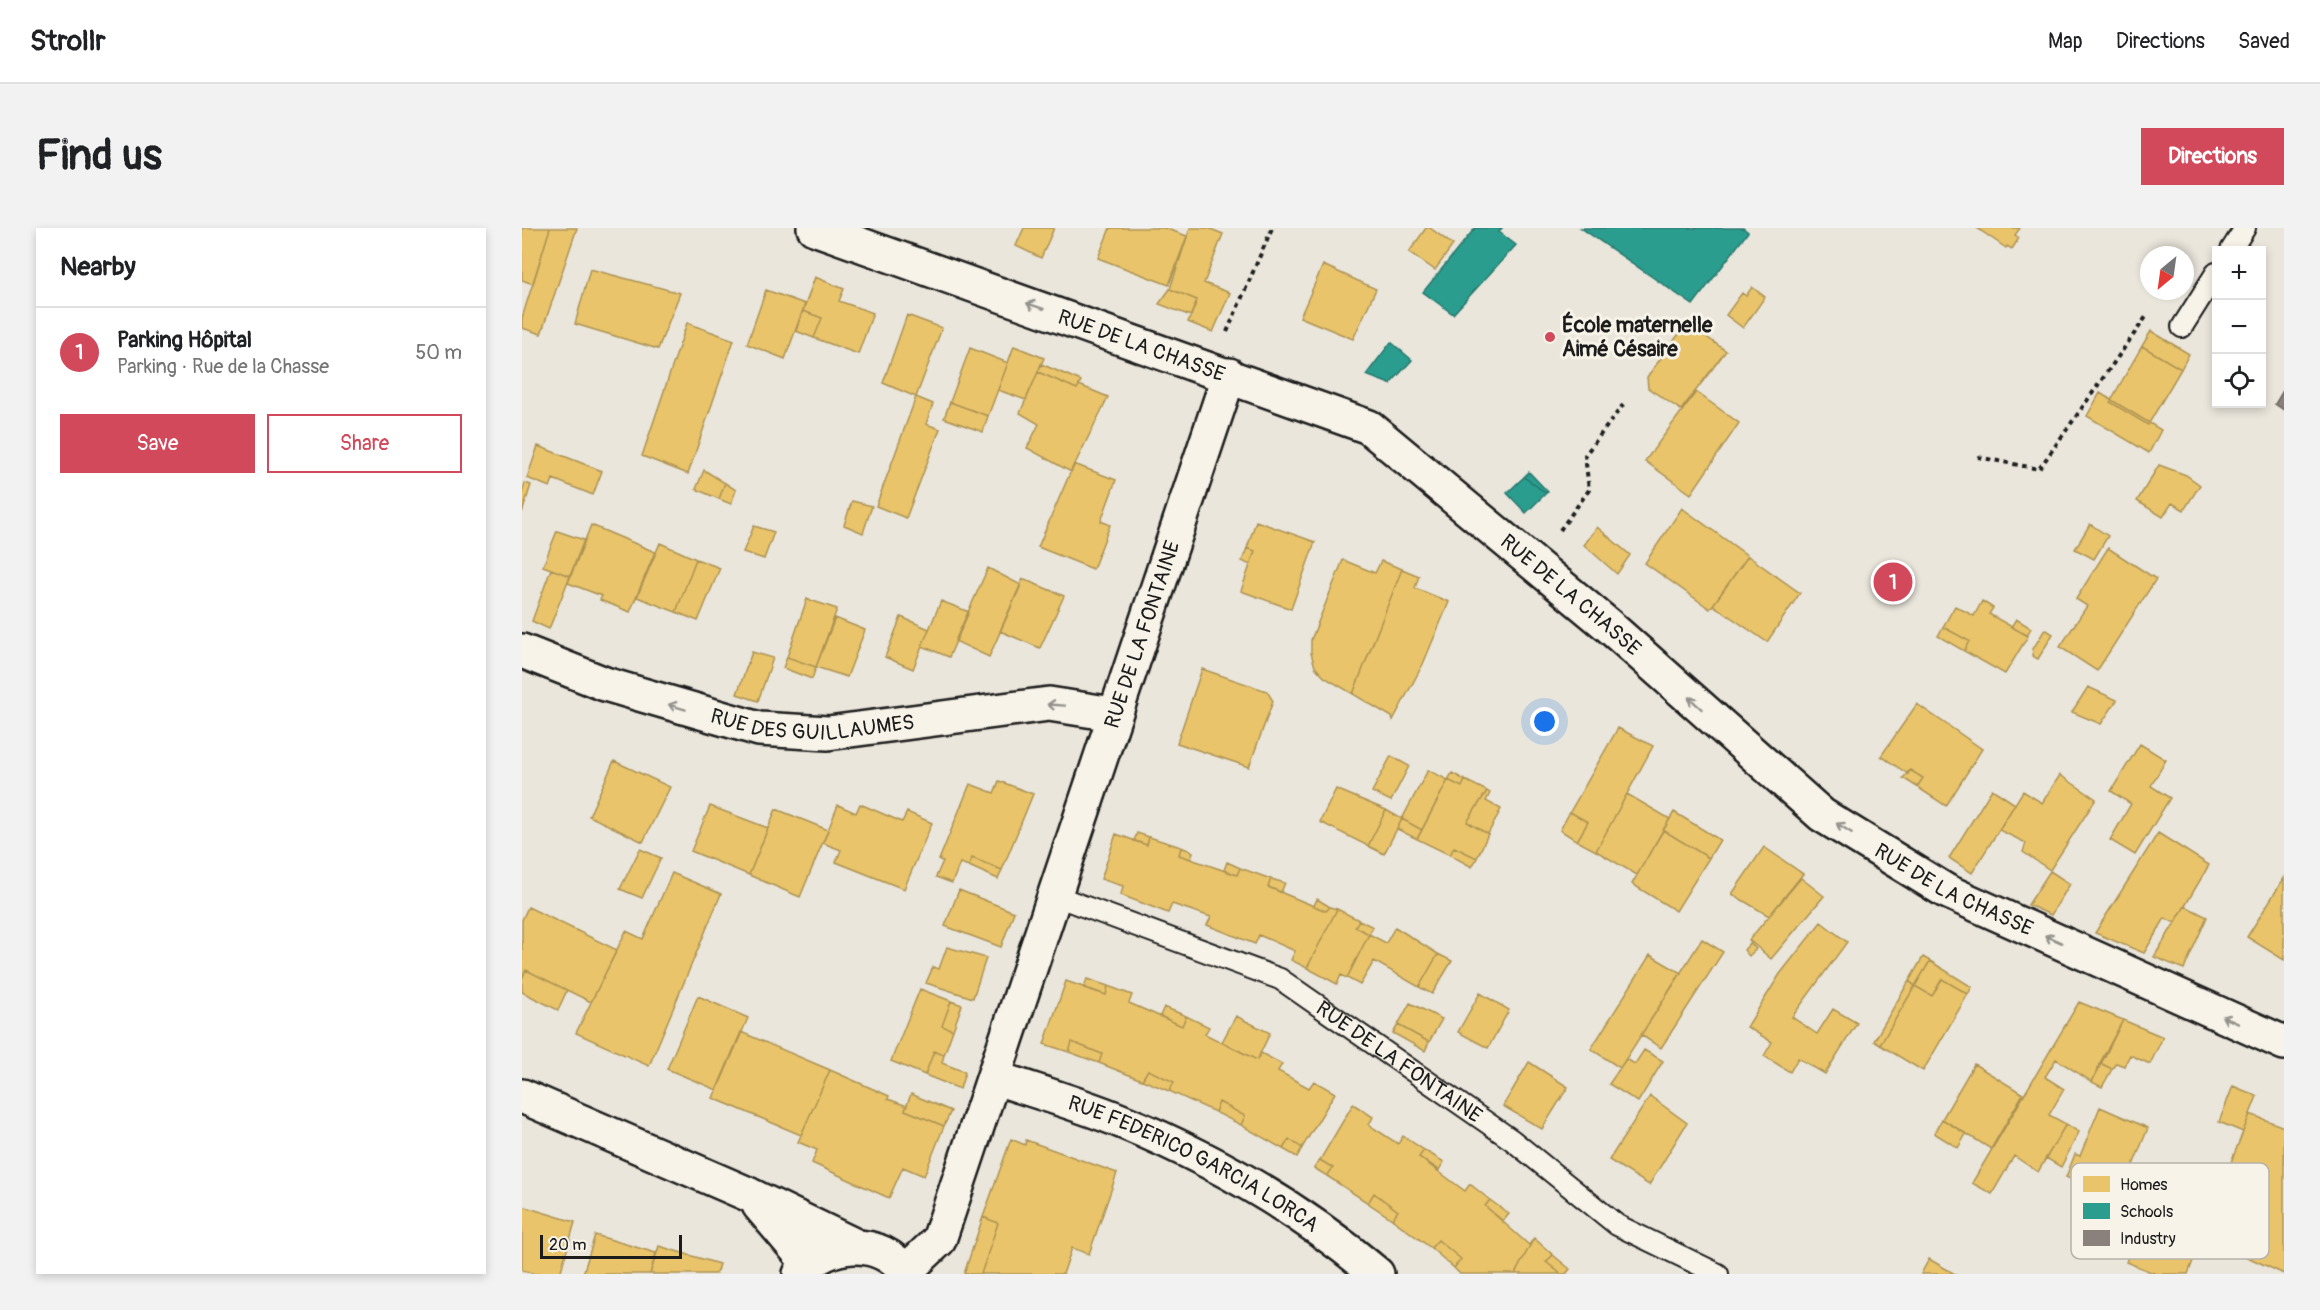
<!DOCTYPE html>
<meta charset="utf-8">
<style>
body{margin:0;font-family:Pangolin,sans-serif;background:#f2f2f2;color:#202124}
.controls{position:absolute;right:18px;top:18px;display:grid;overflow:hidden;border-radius:0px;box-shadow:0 3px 9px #0003}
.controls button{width:54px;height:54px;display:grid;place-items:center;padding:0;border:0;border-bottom:2px solid #e0e0e0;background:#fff;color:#202124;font:30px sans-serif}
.compass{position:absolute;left:1618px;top:18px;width:54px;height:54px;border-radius:50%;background:#fff;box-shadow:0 3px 9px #0003;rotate:209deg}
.scale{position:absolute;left:18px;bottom:15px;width:142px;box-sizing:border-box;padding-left:6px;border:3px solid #1c1c1c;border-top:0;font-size:16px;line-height:21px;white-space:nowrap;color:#1c1c1c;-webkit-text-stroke:4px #f7f3e8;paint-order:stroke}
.you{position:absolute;left:1023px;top:494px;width:21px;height:21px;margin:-15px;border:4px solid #fff;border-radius:50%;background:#1a73e8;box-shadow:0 0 0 9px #1a73e833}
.badge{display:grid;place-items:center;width:39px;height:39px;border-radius:50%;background:#d1495b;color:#fff;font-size:20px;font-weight:700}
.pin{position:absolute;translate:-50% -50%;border:3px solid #fff;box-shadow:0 2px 6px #0006}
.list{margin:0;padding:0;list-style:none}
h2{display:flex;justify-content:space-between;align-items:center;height:78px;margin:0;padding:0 24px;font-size:26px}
h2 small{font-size:20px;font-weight:400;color:#757577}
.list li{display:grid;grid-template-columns:39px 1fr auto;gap:18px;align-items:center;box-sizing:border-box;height:90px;padding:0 24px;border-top:2px solid #e0e0e0}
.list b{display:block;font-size:22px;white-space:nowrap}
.list p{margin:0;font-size:20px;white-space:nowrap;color:#757577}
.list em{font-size:20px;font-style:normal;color:#757577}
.actions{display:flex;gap:12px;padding:18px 24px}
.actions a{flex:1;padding:14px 0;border:2px solid #d1495b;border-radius:0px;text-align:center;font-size:21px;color:#d1495b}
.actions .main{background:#d1495b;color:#fff}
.icon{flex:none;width:33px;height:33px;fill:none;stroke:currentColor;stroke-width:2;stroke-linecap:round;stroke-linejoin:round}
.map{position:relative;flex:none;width:1762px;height:1046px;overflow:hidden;border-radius:0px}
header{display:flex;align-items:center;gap:36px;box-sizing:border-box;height:84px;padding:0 30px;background:#fff;border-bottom:2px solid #e0e0e0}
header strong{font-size:28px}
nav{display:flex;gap:33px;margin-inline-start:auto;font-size:21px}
.intro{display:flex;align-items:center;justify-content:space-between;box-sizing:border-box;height:144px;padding:0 36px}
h1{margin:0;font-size:42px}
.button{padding:15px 27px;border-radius:0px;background:#d1495b;color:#fff;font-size:21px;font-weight:700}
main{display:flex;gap:36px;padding:0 36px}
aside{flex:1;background:#fff;border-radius:0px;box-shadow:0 3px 9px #0003}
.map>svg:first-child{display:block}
.homes{fill:#e9c46a;stroke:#ac9253;stroke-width:1.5}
.schools{fill:#2a9d8f;stroke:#26766c;stroke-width:1.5}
.industry{fill:#8a817c;stroke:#69635f;stroke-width:1.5}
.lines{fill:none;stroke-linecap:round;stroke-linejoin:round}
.lane-casing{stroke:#1c1c1c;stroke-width:24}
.street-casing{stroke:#1c1c1c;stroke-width:38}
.path{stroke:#1c1c1c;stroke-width:4;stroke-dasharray:4.5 4.5;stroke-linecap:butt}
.lane{stroke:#f7f3e8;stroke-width:20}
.street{stroke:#f7f3e8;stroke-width:33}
.oneway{stroke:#94928c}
.poi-dot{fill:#d1495b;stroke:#f7f3e8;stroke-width:2}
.labels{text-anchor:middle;stroke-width:6;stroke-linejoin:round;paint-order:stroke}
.poi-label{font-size:21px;font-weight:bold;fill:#1c1c1c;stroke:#f7f3e8;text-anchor:start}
.street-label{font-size:21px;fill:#1c1c1c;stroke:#f7f3e8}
.key{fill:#f7f3e8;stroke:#b5b2ab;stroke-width:1.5}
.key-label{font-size:16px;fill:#1c1c1c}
</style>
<header>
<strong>Strollr</strong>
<nav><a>Map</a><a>Directions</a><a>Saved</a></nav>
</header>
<div class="intro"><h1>Find us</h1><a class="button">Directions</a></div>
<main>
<aside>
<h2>Nearby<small></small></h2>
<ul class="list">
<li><span class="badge">1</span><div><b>Parking Hôpital</b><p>Parking · Rue de la Chasse</p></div><em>50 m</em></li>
</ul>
<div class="actions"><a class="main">Save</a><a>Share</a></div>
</aside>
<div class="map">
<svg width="1762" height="1046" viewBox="0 0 1762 1046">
<rect width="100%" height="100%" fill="#eae6dc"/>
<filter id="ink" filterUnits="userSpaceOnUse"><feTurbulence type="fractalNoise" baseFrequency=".0167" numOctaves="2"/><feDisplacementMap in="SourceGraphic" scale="12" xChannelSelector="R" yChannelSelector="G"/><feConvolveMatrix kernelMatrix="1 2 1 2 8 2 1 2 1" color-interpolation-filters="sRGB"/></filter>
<g filter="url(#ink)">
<path class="homes" d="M0 0H28L11 56 0 52Z
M28 0H55L19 106 0 100V90Z
M502 0H532L519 30 494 18Z
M588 0H642L665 8 647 57 576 30Z
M668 0H686L701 6 682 55 708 65 691 104 666 94 675 72 648 61Z
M904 0H908L931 17 913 42 887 24Z
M1455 0H1498L1493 7 1497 10 1490 21 1485 18 1484 20Z
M801 37 854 61 831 111 778 89Z
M68 41 158 65 136 121 53 96Z
M293 49 322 61 317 73 351 85 336 126 292 110 300 90 281 83Z
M1230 59 1243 69 1221 100 1204 87 1220 65 1224 68Z
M648 61 675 72 669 88 637 76Z
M244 62 283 76 263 131 225 116Z
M281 83 300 90 292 110 274 103Z
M385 87 420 100 394 169 361 155Z
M165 95 212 112 166 246 120 228Z
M1165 95 1204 123 1159 182 1126 160 1125 149Z
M1629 103 1667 126 1659 141 1620 118Z
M492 118 522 130 504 172 476 162Z
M1620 118 1659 141 1626 197 1588 174Z
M448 120 486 135 466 188 428 174Z
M519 136 559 153 555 161 516 144Z
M516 144 555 161 557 157 586 169 549 244 505 220 517 196 498 185Z
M1174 164 1217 195 1169 266 1123 233Z
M1578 165 1639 202 1627 225 1565 188Z
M394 169 411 176 404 196 418 201 384 290 354 278Z
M428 174 466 188 461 204 422 190Z
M16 218 80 243 71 267 31 251 28 259 5 250Z
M552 236 594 252 579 293 588 297 571 341 516 319Z
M1637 237 1664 247 1678 257 1662 282 1650 275 1641 289 1615 273Z
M182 242 203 255 197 271 174 261Z
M3 255 9 257 0 285V265Z
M203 255 214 262 209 276 197 271Z
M330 273 350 278 341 305 322 297Z
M1160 280 1226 328 1188 381 1123 335Z
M734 293 793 314 769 381 719 363 733 323 725 320Z
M1568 296 1586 308 1572 331 1553 321Z
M69 297 133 324 108 384 78 372 80 368 46 355Z
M232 298 252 304 242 331 221 324Z
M1075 299 1108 327 1095 346 1062 317Z
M35 303 62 312 48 348 21 338Z
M138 315 174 331 154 384 115 369Z
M725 320 733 323 728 337 720 333Z
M1586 320 1634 351 1575 443 1538 419 1565 378 1554 371Z
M1226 328 1278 365 1245 414 1191 377Z
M174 331 198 340 176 393 154 384Z
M821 332 853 345 859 333 880 341 831 466 802 449 793 439 789 425V412Z
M466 340 499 357 467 429 433 413Z
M29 341 48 348 27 401 10 393Z
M880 341 897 348 893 360 927 374 901 436 871 492 870 489 831 466Z
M501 351 542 368 518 420 478 403Z
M285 371 315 381 294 439 265 429Z
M419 373 447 384 427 429 400 418Z
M1460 373 1471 380 1467 386 1506 408 1483 446 1442 423 1447 413 1421 399 1433 378 1452 388Z
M379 389 407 401 391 441 363 429Z
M313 390 343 402 325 449 294 439Z
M1494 391 1509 400 1505 407 1489 399Z
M1421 399 1447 413 1442 423 1416 408Z
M1523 401 1531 406 1516 431 1510 428 1511 421Z
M230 424 251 430 236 473 215 466Z
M265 429 294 439 290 451 261 440Z
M680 441 745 463 751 473 727 539 655 515Z
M1566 459 1595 472 1579 496 1550 484Z
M1395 476 1460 521 1424 578 1395 559 1401 550 1388 542 1386 546 1359 528Z
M1096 500 1131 518 1074 623 1055 613 1066 594 1048 584Z
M1618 516 1644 532 1629 558 1648 570 1613 627 1588 612 1609 576 1589 563Z
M869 528 887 538 869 573 850 564Z
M92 533 148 559 121 614 67 588Z
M906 542 926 552 900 602 880 591Z
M1388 542 1401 550 1395 559 1381 550Z
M930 545 943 552 940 559 926 552Z
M1538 547 1574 571 1528 642 1501 624 1504 615 1477 602 1501 563 1520 575Z
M926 552 940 559 943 552 965 563 945 594 966 606 955 630 932 619 928 627 895 611Z
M477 553 511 566 480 642 450 630 447 638 438 635 430 655 414 649 421 633 417 632 448 556 472 565Z
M814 561 864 582 846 618 798 594Z
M1470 561 1493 576 1450 645 1427 630Z
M965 563 968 565 964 573 979 581 966 606 945 594Z
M1105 566 1148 591 1115 647 1074 623Z
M338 576 380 594 385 584 410 595 382 661 314 634 319 622 301 615 316 577 334 585Z
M188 578 246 600 227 647 169 623Z
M254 581 306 602 278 669 227 647Z
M864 582 880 591 862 626 846 618Z
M1048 584 1066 594 1055 613 1038 602Z
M1152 584 1198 612 1187 630 1141 602Z
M880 591 900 602 895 611 875 601Z
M1141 602 1187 630 1154 683 1110 656Z
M615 605 627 609 625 617 612 613Z
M1636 605 1687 637 1653 695 1643 690 1622 725 1573 705Z
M594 606 625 617 627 609 659 619 657 627 715 647 718 640 749 651 746 659 804 683 808 679 815 681 785 740 769 732 773 723 737 707 733 716 685 697 689 689 650 676 646 685 599 667 601 658 579 651Z
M659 619 671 624 669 631 657 627Z
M932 619 955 630 950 639 928 627Z
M1242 619 1281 646 1247 688 1210 666Z
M118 621 139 630 120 670 98 661Z
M450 630 480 642 476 651 447 638Z
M705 634 718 640 715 647 702 642Z
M1528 643 1548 656 1529 687 1506 677Z
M150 645 199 666 127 838 54 805 104 703 121 711Z
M1279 650 1302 668 1249 731 1227 712Z
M1762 650V732L1725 709Z
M749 651 763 655 759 664 746 659Z
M437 662 492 684 479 719 423 698Z
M795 671 808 679 804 683 792 678Z
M1663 678 1685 689 1662 741 1632 729Z
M6 679 95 722 69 774 4 742 0 751V692Z
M815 681 837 692 833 699 847 706 825 750 819 747 815 756 785 740Z
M837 692 851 699 847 706 833 699Z
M1299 694 1325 714 1270 789 1295 806 1311 781 1335 795 1303 846 1276 830 1268 844 1242 828 1250 814 1225 799 1258 746Z
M873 699 916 726 897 759 852 733 838 757 825 750 847 706 864 715Z
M1180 711 1201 724 1139 820 1119 807Z
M1228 715 1234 721 1227 728 1222 722Z
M425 719 464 730 451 770 404 755 411 739 417 741Z
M916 726 930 733 910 766 897 759Z
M1128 727 1159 745 1098 840 1069 821Z
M1401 729 1408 733 1393 758 1387 753Z
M1408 733 1450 759 1446 766 1420 751 1410 768 1393 758Z
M4 742 45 762 36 782 0 764V751Z
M565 751 586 758 584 767 562 760Z
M1420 751 1446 766 1401 843 1358 817 1393 758 1410 768Z
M544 753 584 767 586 758 610 767 607 775 660 798 664 788 687 799 683 806 735 832 739 825 760 836 756 843 787 860 792 853 813 865 780 920 767 911 761 921 719 897 723 888 697 874 693 884 647 863 652 854 626 842 620 852 577 835 580 826 550 814 547 824 522 816Z
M1387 753 1393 758 1358 817 1352 813Z
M398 761 429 773 420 798 431 802 422 827 412 823 403 847 369 833Z
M958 765 987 782 966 820 936 804Z
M176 768 226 790 195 862 145 841Z
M429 773 440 777 431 802 420 798Z
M1557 774 1601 792 1570 854 1534 831 1523 849 1542 861 1527 887 1544 896 1516 944 1492 928 1470 966 1450 955Z
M888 775 920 791 907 814 876 797Z
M642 779 664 788 660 798 638 788Z
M714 788 748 805 735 832 700 814Z
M1601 792 1641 809 1628 836 1608 827 1602 838 1594 835 1590 841 1578 835Z
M876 797 907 814 903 823 871 805Z
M219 804 308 842 279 907 191 870Z
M550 814 580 826 577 835 547 824Z
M1122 822 1141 833 1116 874 1087 856 1104 831 1113 836Z
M412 823 422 827 420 835 443 844 438 861 403 847Z
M1007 834 1046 859 1020 901 981 878Z
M1578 835 1590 841 1580 859 1570 854Z
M1452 836 1501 866 1469 921 1420 891Z
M308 842 367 868 366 871 385 878 383 882 422 898 402 948 381 939 367 970 290 935 295 922 276 914Z
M626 842 652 854 647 863 620 852Z
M1711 858 1735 868 1721 904 1697 894Z
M389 866 429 883 422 898 383 882Z
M1128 868 1165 895 1127 957 1087 932Z
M697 874 723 888 719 897 693 884Z
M831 876 851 889 847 897 876 916 881 908 902 922 897 929 943 963 948 956 968 972 963 978 1007 1017 1012 1010 993 1046H938L932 1040 939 1031 916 1012 909 1020 870 991 876 983 852 965 846 975 805 948 811 940 798 932Z
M1578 879 1626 900 1597 972 1544 949 1553 926 1558 928Z
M1728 886 1762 899V1046L1680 1008Z
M1420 891 1444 906 1436 920 1412 905Z
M1544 896 1557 904 1539 939 1524 930Z
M489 911 503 917 504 912 595 945 567 1026 550 1020 541 1046H459L476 995 461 989Z
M767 911 780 920 775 929 761 921Z
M902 922 922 934 917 942 897 929Z
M798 932 811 940 805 948 792 940Z
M852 965 876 983 870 991 846 975Z
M968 972 987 986 981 993 963 978Z
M0 978 53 994 38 1046H13L0 1042Z
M1626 981 1682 1004 1666 1046H1634L1604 1034Z
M461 989 476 995 459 1046H442Z
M73 1007 134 1025 128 1046H61Z
M1012 1010 1031 1027 1024 1034 1039 1046H993Z
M916 1012 939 1031 932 1040 909 1020Z
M137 1018 197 1036 194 1046H128Z
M1031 1027 1048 1041 1044 1046H1039L1024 1034Z
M1407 1031 1433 1046H1399Z"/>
<path class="schools" d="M953 0H980L977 4 994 17 931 86 901 64Z
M1059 0H1221L1226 4 1171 77Z
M869 114 890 132 868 156 844 147Z
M1007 244 1026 264 1024 265 1002 249Z
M1002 249 1024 265 1004 285 985 265Z"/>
<path class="industry" d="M1762 161V182L1753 176Z"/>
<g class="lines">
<g class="lane-casing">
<g id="lane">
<path d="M1709 22 1723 0"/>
<path d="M1660 99 1694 45"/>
<path id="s1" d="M534 668 758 751 990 912 1095 997 1196 1046"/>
</g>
</g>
<g class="street-casing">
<g id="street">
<path id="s2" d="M292 0 847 199 1087 398 1300 587 1424 663 1762 815"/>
<path id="s3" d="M0 423 83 456 237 501 306 505 527 476 591 486"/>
<path id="s4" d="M474 850C515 864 558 876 599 893 691 931 779 981 855 1046"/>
<path d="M0 868 228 967 332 1017"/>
<path d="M237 977 286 1035"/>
<path id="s5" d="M384 1043 417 1012 707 147"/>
<path d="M278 1046C305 1012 358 1008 385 1046"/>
</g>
</g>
<path class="path" d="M705 104 750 0
M1456 229 1517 241 1624 89
M1038 302 1067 262 1063 227 1101 177"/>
<use href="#lane" class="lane"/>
<use href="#street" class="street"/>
</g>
<defs><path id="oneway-shaft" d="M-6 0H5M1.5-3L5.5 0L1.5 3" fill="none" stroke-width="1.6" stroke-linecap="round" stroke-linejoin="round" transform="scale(1.5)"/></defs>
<g class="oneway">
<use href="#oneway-shaft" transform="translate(513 78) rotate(-161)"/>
<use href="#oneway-shaft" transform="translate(1173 475) rotate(-138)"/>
<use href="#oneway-shaft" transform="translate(534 477) rotate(-176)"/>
<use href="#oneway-shaft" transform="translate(155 479) rotate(-163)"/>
<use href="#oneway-shaft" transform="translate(1322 600) rotate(-148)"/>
<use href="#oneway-shaft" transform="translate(1531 711) rotate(-156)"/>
<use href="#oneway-shaft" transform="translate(1708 792) rotate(-156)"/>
</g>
</g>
<circle class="poi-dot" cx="1028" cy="109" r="6"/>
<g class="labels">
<g class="poi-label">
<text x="1040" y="104">École maternelle<tspan x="1040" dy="24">Aimé Césaire</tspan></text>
</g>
<g class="street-label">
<text dy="7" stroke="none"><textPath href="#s2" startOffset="348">RUE DE LA CHASSE</textPath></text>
<text dy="7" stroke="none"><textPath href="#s2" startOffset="852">RUE DE LA CHASSE</textPath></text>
<text dy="7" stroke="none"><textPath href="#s5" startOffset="684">RUE DE LA FONTAINE</textPath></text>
<text dy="7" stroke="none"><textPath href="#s3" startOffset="303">RUE DES GUILLAUMES</textPath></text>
<text dy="7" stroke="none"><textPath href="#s2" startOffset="1338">RUE DE LA CHASSE</textPath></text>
<text dy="7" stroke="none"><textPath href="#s1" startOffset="384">RUE DE LA FONTAINE</textPath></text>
<text dy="7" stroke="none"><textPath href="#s4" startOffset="216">RUE FEDERICO GARCIA LORCA</textPath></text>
</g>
</g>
<rect x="1549" y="935" width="198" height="96" rx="9" class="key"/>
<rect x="1561" y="948" width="27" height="16" fill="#e9c46a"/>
<rect x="1561" y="975" width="27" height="16" fill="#2a9d8f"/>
<rect x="1561" y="1002" width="27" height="16" fill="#8a817c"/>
<g class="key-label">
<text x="1598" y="962">Homes</text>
<text x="1598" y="989">Schools</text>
<text x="1598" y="1016">Industry</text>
</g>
</svg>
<div class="controls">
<button>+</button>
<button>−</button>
<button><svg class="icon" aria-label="locate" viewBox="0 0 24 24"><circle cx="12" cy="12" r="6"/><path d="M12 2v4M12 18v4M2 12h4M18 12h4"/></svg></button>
</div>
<svg class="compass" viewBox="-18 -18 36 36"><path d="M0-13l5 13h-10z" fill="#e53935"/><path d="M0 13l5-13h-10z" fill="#757577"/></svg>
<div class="scale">20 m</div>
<div class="you"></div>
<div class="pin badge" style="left:1371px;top:354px">1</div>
</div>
</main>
